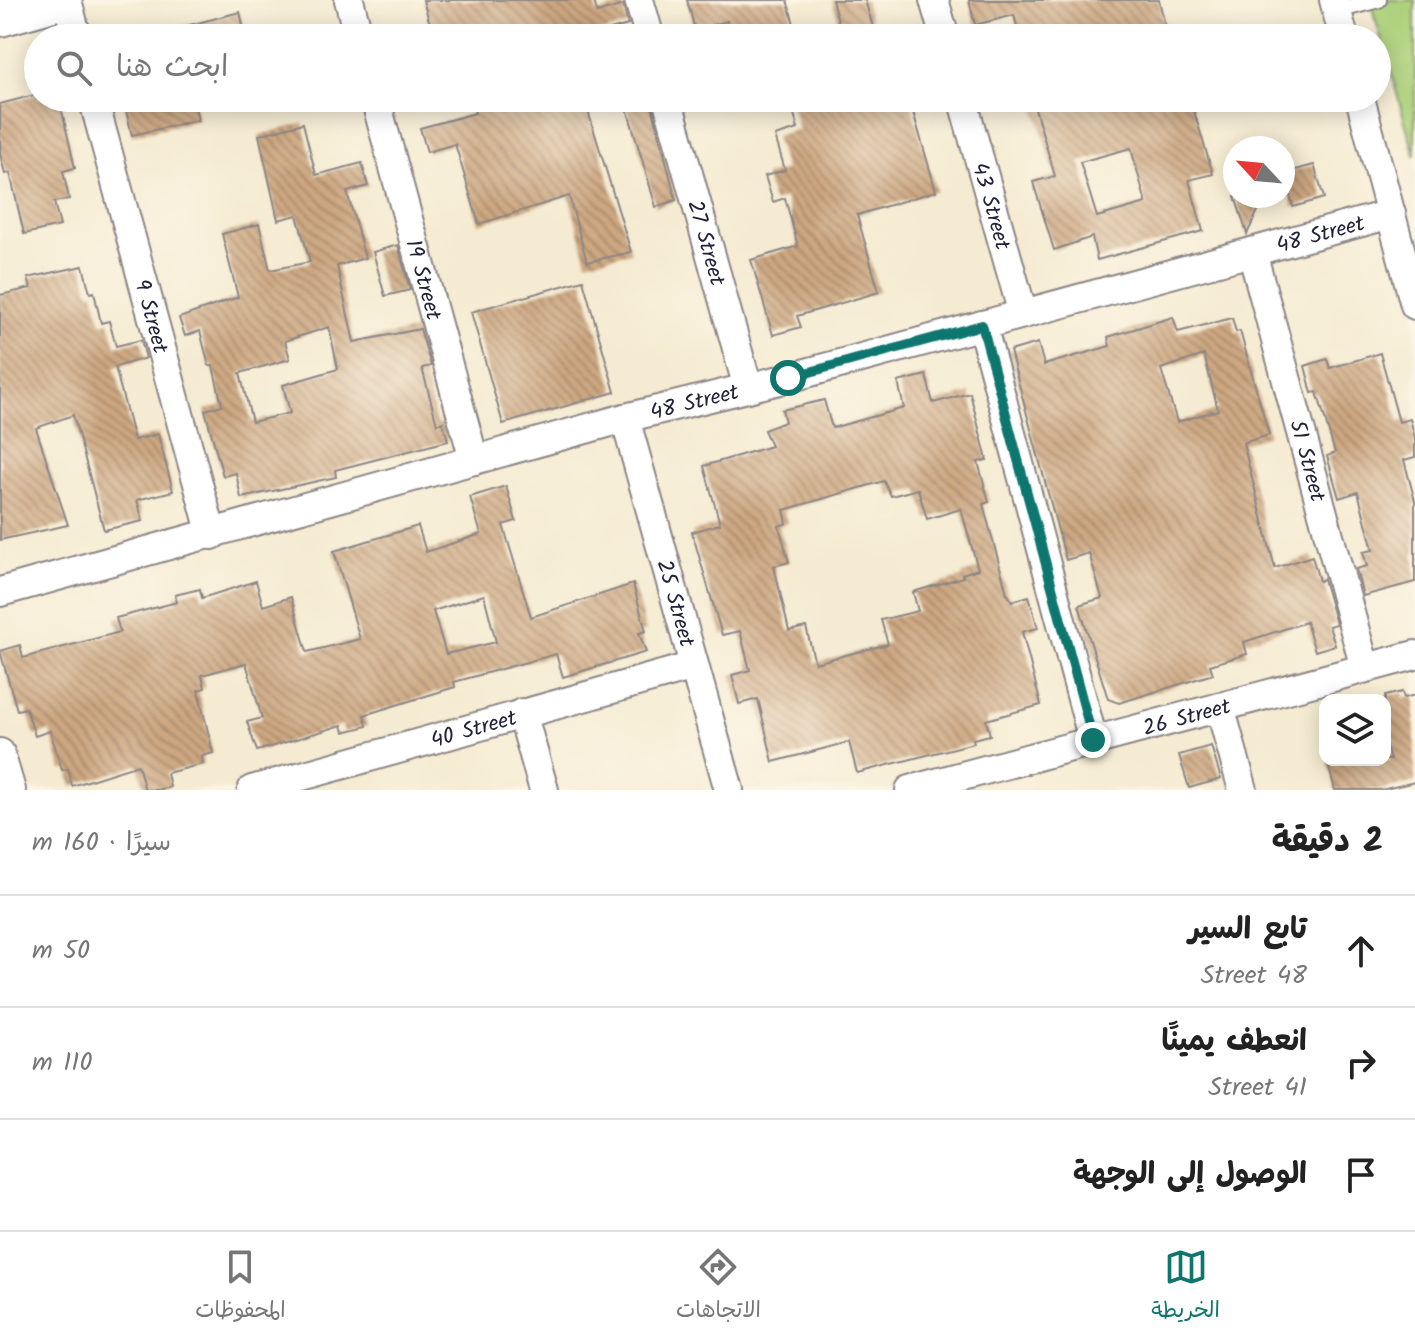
<!DOCTYPE html>
<html lang="ar">
<meta charset="utf-8">
<style>
body{margin:0;font-family:Kalam,"Playpen Sans Arabic",sans-serif;background:#f6f6f6;color:#222;direction:rtl}
.controls{position:absolute;right:24px;bottom:24px;display:grid;overflow:hidden;border-radius:16px;box-shadow:0 4px 20px #0003}
.controls button{width:72px;height:72px;display:grid;place-items:center;padding:0;border:0;border-bottom:2px solid #e0e0e0;background:#fff;color:#222;font:40px sans-serif}
.compass{position:absolute;left:1223px;top:136px;width:72px;height:72px;border-radius:50%;background:#fff;box-shadow:0 4px 20px #0003;rotate:296deg}
.stop{position:absolute;width:24px;height:24px;margin:-18px;border:6px solid #0f766e;border-radius:50%;background:#fff}
.stop.end{background:#0f766e;border-color:#fff;box-shadow:0 2px 8px #0008}
.list{margin:0;padding:0;list-style:none}
h2{display:flex;justify-content:space-between;align-items:center;height:104px;margin:0;padding:0 32px;font-size:34px}
h2 small{font-size:26px;font-weight:400;color:#767676}
.list li{display:grid;grid-template-columns:52px 1fr auto;gap:24px;align-items:center;box-sizing:border-box;height:112px;padding:0 32px;border-top:2px solid #e0e0e0}
.list b{display:block;font-size:30px;white-space:nowrap}
.list p{margin:0;font-size:26px;white-space:nowrap;color:#767676}
.list em{font-size:26px;font-style:normal;color:#767676}
.icon{flex:none;width:44px;height:44px;fill:none;stroke:currentColor;stroke-width:2;stroke-linecap:round;stroke-linejoin:round}
.map{position:relative;flex:none;width:1415px;height:790px;overflow:hidden;direction:ltr}
.search{position:absolute;background:#fff;box-shadow:0 4px 20px #0003;left:24px;right:24px;top:24px;height:88px;display:flex;align-items:center;gap:20px;box-sizing:border-box;padding:0 28px;border-radius:44px;color:#767676;font-size:30px}
.sheet{height:440px;background:#fff}
nav{display:flex;justify-content:space-around;align-items:center;box-sizing:border-box;height:112px;border-top:2px solid #e0e0e0;background:#fff;font-size:22px;color:#767676}
nav a{display:grid;justify-items:center;gap:4px}
nav .on{color:#0f766e}
.map>svg:first-child{display:block}
.green{fill:#acd079;stroke:#67795a;stroke-width:2}
.building{fill:url(#building-back-hatch);fill-rule:evenodd}
.lines{fill:none;stroke-linecap:round;stroke-linejoin:round}
.lane-casing{stroke:#8c8686;stroke-width:18}
.street-casing{stroke:#8c8686;stroke-width:32}
.secondary-casing{stroke:#8c8686;stroke-width:42}
.lane{stroke:#fff;stroke-width:14}
.street{stroke:#fff;stroke-width:28}
.secondary{stroke:#fff;stroke-width:38}
.route{stroke:#0f766e;stroke-width:10}
.labels{text-anchor:middle;stroke-width:6;stroke-linejoin:round;paint-order:stroke}
.street-label{font-size:22px;fill:#22223b;stroke:#fcf5e5}
</style>
<div class="map">
<svg width="1415" height="790" viewBox="0 0 1415 790">
<defs>
<pattern id="building-back-hatch" width="6" height="6" patternUnits="userSpaceOnUse" patternTransform="scale(2)"><rect width="6" height="6" fill="#cda781"/><path d="M-1 5l2 2M0 0l6 6M5-1l2 2" fill="none" stroke="#a6886b"/></pattern>
</defs>
<rect width="100%" height="100%" fill="#fcf5e5"/>
<filter id="ink" filterUnits="userSpaceOnUse"><feTurbulence type="fractalNoise" baseFrequency=".0125" numOctaves="2"/><feDisplacementMap in="SourceGraphic" scale="16" xChannelSelector="R" yChannelSelector="G"/><feConvolveMatrix kernelMatrix="1 2 1 2 8 2 1 2 1" color-interpolation-filters="sRGB"/></filter>
<filter id="wash" filterUnits="userSpaceOnUse"><feTurbulence type="fractalNoise" baseFrequency=".006" numOctaves="4" result="noise"/><feDisplacementMap in="SourceGraphic" scale="32" xChannelSelector="R" yChannelSelector="G"/><feGaussianBlur stdDeviation="1.8" result="paint"/><feColorMatrix in="noise" values="0 0 0 0 0 0 0 0 0 0 0 0 0 0 0 0 0 1.4 0 .05"/><feComposite in="paint" operator="in"/></filter>
<g filter="url(#wash)">
<rect width="100%" height="100%" fill="#f5ebd2"/>
<path class="green" d="M1370 0H1415V156Z"/>
<g id="blocks">
<path class="building" d="M423 0H594L597 13 623 5 628 25 596 34 597 38H434Z
M687 0H787L798 38H731L727 21 695 30Z
M832 0H865L876 38H843Z
M969 0H1159L1168 38H1020L1014 15 975 25Z
M240 12 246 38H167L166 31Z
M38 94V98H59L75 168 63 171 69 199 54 202 60 226 24 234 10 173 5 174 0 154V104Z
M123 98H193L198 120 132 135Z
M471 98H584L631 252 587 262 569 196 479 224 455 144 427 152 420 128 475 113Z
M624 98H650L676 200 656 207Z
M790 98H909L936 191 857 215 879 292 797 316 801 327 773 335 751 260 798 246 785 198 773 202 765 176 785 170 775 136 798 129Z
M1032 98H1190L1213 174 1189 180 1203 231 1097 260 1092 237 1054 250 1033 182 1055 176ZM1131 148 1146 203 1097 217 1080 162Z
M303 123 316 175 362 163 368 186 347 192 365 258 337 266 354 342 420 329 431 366 422 368 437 424 443 422 448 441 335 470 336 477 241 498 236 473 223 476 205 410 222 405 213 366H209L200 331 185 336 179 318 238 297 222 234 259 224 270 270 310 262 297 215 278 220 259 135ZM329 327 338 369 283 385 290 413 252 422 240 373 290 359 285 341Z
M1314 165 1324 198 1293 207 1284 173Z
M1235 196H1265L1247 234Z
M398 245 410 290 385 296 373 252Z
M83 266 90 293 94 292 101 323 109 321 116 346 141 340 146 358 115 367 134 440 158 434 173 491 137 500 143 521 104 530 73 415 36 428 68 525 0 540V295L31 288 28 278Z
M583 280 615 392 503 424 471 312Z
M1173 317 1178 332 1232 318 1236 332 1240 331 1269 435 1243 443 1275 568 1312 556 1319 581 1323 579 1336 624 1329 626 1335 645 1315 651 1306 622 1244 642 1247 654 1210 665 1213 674 1119 703 1108 699 1079 605 1102 598 1089 553 1066 560 1010 351 1038 343 1044 365 1110 346 1108 337ZM1204 355 1218 410 1177 422 1161 369Z
M1380 353 1399 422 1410 419 1415 438V457L1404 460 1415 501V582L1363 596 1356 569 1367 566 1363 552 1373 550 1358 492 1339 498 1327 456 1335 453 1317 392 1312 393 1305 366 1327 359 1330 368Z
M926 375 933 403 970 393 987 460 978 462 989 502 983 504 1007 593 1012 601 1029 596 1038 628 1022 632 1041 705 986 720 990 735 973 739 974 743 857 773 849 742 773 762 758 699 739 704 732 675 750 670 740 631 722 635 692 532 720 524 704 466 771 446 764 430 785 422 782 410 824 400 832 428 904 408 898 382ZM884 481 891 496 918 489 927 519 961 509 978 569 962 574 963 577 913 592 918 611 881 620 888 644 815 663 806 627 789 631 774 566 789 562 779 526 787 523 784 510Z
M506 486 516 521 503 525 531 617 633 584 646 631 639 633 646 652 563 677 556 654 454 682 455 687 364 715 367 726 344 732 342 725 257 751 247 722 262 718 246 663 202 675 205 688 198 690 213 753 202 756 203 764 167 773 170 787 157 790H145L138 765 72 786 68 769 62 770 50 731 35 736 26 708 17 710 0 651 20 645 23 658 120 632 116 618 177 602 175 595 200 589 202 598 256 581 263 606 291 597 307 652 360 639 334 551 418 526 426 552 481 534 470 497ZM484 595 496 642 446 654 433 611Z
M1402 692 1404 698 1415 695V782L1381 790H1335L1327 760H1390L1385 743V696Z
M1211 746 1221 779 1189 788 1179 755Z"/>
</g>
</g>
<g filter="url(#ink)">
<use href="#blocks" fill-opacity="0" stroke="#8c8686" stroke-width="2"/>
<g class="lines">
<g class="lane-casing">
<path id="lane" d="M1337 11 1379 0"/>
</g>
<g class="street-casing">
<g id="street">
<path d="M67 0 77 38"/>
<path d="M349 0 359 38"/>
<path d="M639 0 650 38"/>
<path d="M934 0 945 38"/>
<path d="M1334 0 1344 38"/>
<path id="s1" d="M93 98 212 535"/>
<path id="s2" d="M375 98 474 460"/>
<path id="s3" d="M667 98 748 388"/>
<path id="s4" d="M962 98 1023 314"/>
<path d="M1360 98 1415 305"/>
<path id="s5" d="M1252 252 1365 668"/>
<path d="M982 325 1093 740"/>
<path id="s6" d="M625 418 729 790"/>
<path id="s7" d="M0 592 625 418 788 378 1391 214"/>
<path d="M1220 707 1243 790"/>
<path d="M522 713 544 790"/>
<path d="M0 753 11 790"/>
<path id="s8" d="M252 790 694 666"/>
<path id="s9" d="M910 790 1415 655"/>
</g>
</g>
<g class="secondary-casing">
<path id="secondary" d="M0 17 60 0"/>
</g>
<use href="#lane" class="lane"/>
<use href="#street" class="street"/>
<use href="#secondary" class="secondary"/>
</g>
</g>
<g class="lines" filter="url(#ink)">
<path class="route" d="M788 378 982 325 1093 740"/>
</g>
<g class="labels">
<g class="street-label">
<text dy="8" stroke="none"><textPath href="#s4" startOffset="112">43 Street</textPath></text>
<text dy="8" stroke="none"><textPath href="#s7" startOffset="1368">48 Street</textPath></text>
<text dy="8" stroke="none"><textPath href="#s3" startOffset="150">27 Street</textPath></text>
<text dy="8" stroke="none"><textPath href="#s2" startOffset="188">19 Street</textPath></text>
<text dy="8" stroke="none"><textPath href="#s1" startOffset="226">9 Street</textPath></text>
<text dy="8" stroke="none"><textPath href="#s7" startOffset="720">48 Street</textPath></text>
<text dy="8" stroke="none"><textPath href="#s5" startOffset="216">51 Street</textPath></text>
<text dy="8" stroke="none"><textPath href="#s6" startOffset="192">25 Street</textPath></text>
<text dy="8" stroke="none"><textPath href="#s9" startOffset="286">26 Street</textPath></text>
<text dy="8" stroke="none"><textPath href="#s8" startOffset="230">40 Street</textPath></text>
</g>
</g>
</svg>
<div class="controls">
<button><svg class="icon" aria-label="layers" viewBox="0 0 24 24"><path d="M12 4l9 5-9 5-9-5zM3 14l9 5 9-5"/></svg></button>
</div>
<svg class="compass" viewBox="-18 -18 36 36"><path d="M0-13l5 13h-10z" fill="#e53935"/><path d="M0 13l5-13h-10z" fill="#767676"/></svg>
<div class="stop" style="left:788px;top:378px"></div>
<div class="stop end" style="left:1093px;top:740px"></div>
<div class="search"><svg class="icon" aria-label="search" viewBox="0 0 24 24"><circle cx="10" cy="10" r="6"/><path d="M15 15l6 6"/></svg>ابحث هنا</div>
</div>
<section class="sheet">
<h2>2 دقيقة<small>سيرًا · 160 m</small></h2>
<ul class="list">
<li><svg class="icon" aria-label="ahead" viewBox="0 0 24 24"><path d="M12 20V5M6 11l6-6 6 6"/></svg><div><b>تابع السير</b><p>48 Street</p></div><em>50 m</em></li>
<li><svg class="icon" aria-label="right" viewBox="0 0 24 24"><path d="M7 20v-9h11M14 6l5 5-5 5"/></svg><div><b>انعطف يمينًا</b><p>41 Street</p></div><em>110 m</em></li>
<li><svg class="icon" aria-label="arrive" viewBox="0 0 24 24"><path d="M6 21V4h12l-3 4 3 4H6"/></svg><div><b>الوصول إلى الوجهة</b></div></li>
</ul>
</section>
<nav>
<a class="on"><svg class="icon" aria-label="map" viewBox="0 0 24 24"><path d="M3 6l6-2 6 2 6-2v14l-6 2-6-2-6 2zM9 4v14M15 6v14"/></svg>الخريطة</a>
<a><svg class="icon" aria-label="directions" viewBox="0 0 24 24"><path d="M12 3l9 9-9 9-9-9zM9 14v-3h6M13 9l2 2-2 2"/></svg>الاتجاهات</a>
<a><svg class="icon" aria-label="saved" viewBox="0 0 24 24"><path d="M7 4h10v16l-5-4-5 4z"/></svg>المحفوظات</a>
</nav>
